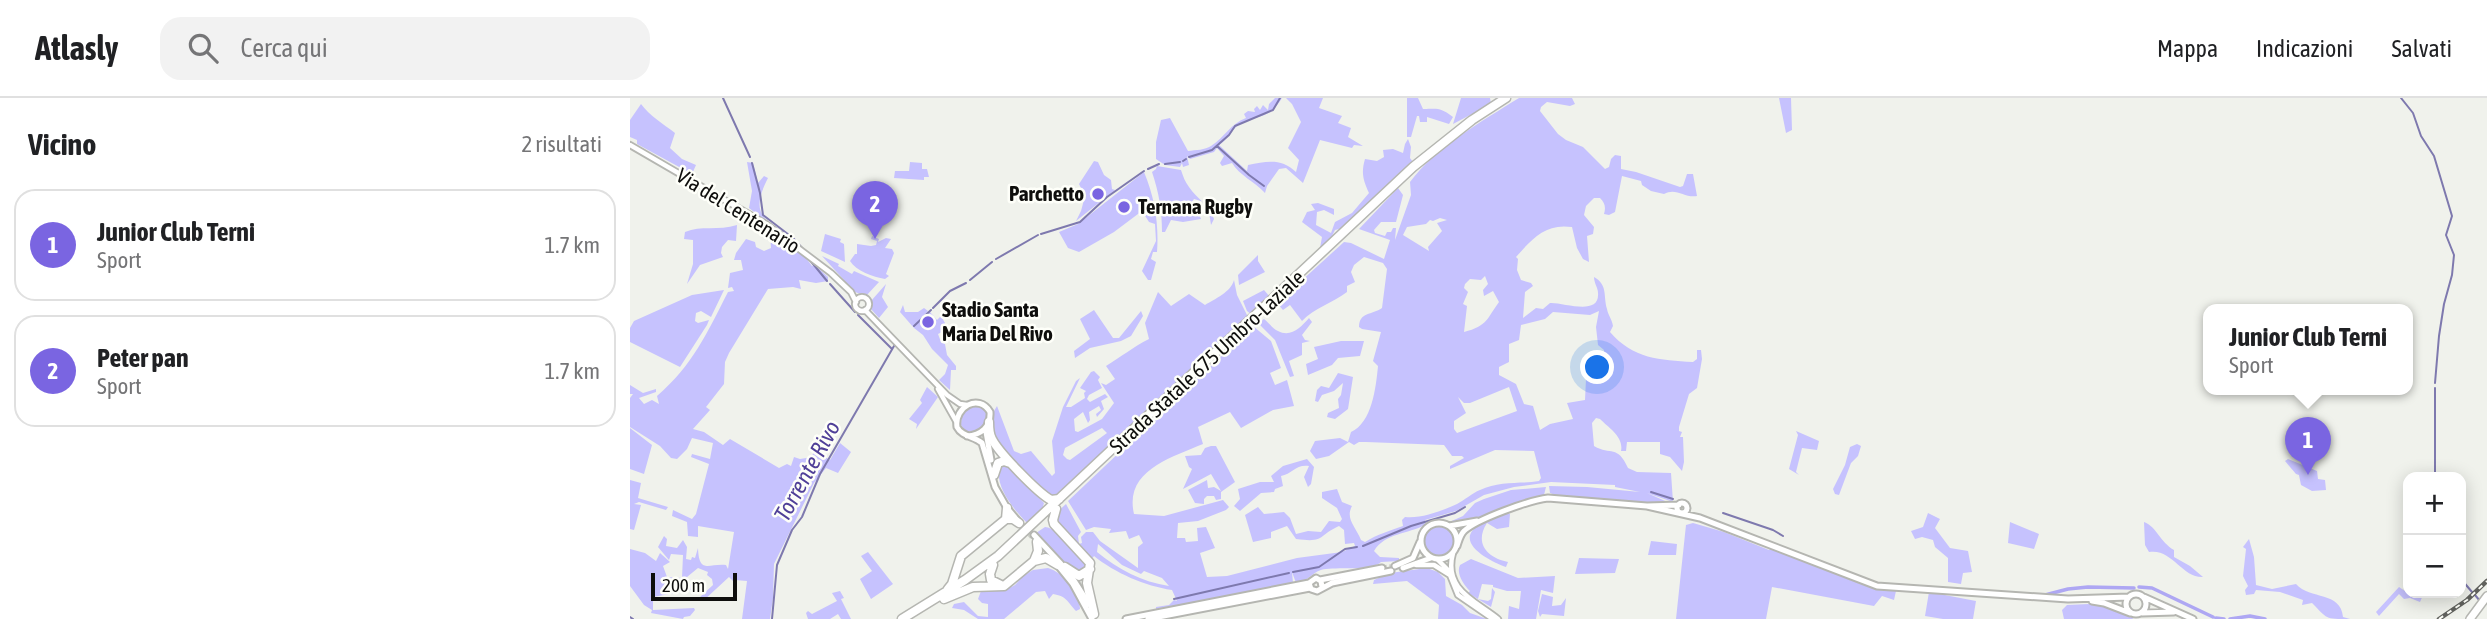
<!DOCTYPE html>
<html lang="it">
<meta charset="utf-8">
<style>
body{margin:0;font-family:"Asap Condensed",sans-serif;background:#f2f2f2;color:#202124}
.controls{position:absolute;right:21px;bottom:21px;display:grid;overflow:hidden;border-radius:14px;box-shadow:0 4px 18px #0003}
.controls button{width:63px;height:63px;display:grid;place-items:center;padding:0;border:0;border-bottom:2px solid #e0e0e0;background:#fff;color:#202124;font:35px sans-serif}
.scale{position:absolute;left:21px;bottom:18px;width:86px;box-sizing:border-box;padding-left:7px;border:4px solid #0e0e0c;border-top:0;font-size:19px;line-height:24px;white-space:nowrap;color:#0e0e0c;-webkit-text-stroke:5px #fefff9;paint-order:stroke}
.you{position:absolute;left:968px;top:270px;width:24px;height:24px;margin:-18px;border:5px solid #fff;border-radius:50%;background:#1a73e8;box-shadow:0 0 0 10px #1a73e833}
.badge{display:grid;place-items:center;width:46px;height:46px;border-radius:50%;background:#7a65e1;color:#fff;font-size:23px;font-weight:700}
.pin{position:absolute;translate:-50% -58px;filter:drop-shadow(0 2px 4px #0008)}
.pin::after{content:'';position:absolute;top:37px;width:24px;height:21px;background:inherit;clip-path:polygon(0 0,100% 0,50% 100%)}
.popup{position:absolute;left:1573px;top:206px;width:210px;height:91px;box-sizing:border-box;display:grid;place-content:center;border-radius:14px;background:#fff;filter:drop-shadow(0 2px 5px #0005);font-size:23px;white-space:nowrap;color:#757577}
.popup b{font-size:26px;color:#202124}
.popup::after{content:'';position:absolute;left:50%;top:100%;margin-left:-14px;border:14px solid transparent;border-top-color:#fff}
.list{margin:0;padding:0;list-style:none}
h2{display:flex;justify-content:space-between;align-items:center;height:91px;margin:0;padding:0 28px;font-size:30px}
h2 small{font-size:23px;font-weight:400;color:#757577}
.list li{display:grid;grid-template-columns:46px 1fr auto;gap:21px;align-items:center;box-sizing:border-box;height:112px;margin:0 14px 14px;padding:0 14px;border:2px solid #e0e0e0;border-radius:21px}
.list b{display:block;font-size:26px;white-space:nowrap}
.list p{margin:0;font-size:23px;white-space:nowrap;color:#757577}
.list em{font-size:23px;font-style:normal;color:#757577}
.icon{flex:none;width:38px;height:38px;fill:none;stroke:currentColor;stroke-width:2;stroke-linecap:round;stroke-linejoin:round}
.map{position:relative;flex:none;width:1857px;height:521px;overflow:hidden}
header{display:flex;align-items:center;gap:42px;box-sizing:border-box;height:98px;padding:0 35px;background:#fff;border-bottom:2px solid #e0e0e0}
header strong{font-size:33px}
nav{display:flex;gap:38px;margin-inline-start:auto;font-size:24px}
.search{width:490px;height:63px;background:#f2f2f2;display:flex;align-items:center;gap:18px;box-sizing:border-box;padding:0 24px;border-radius:21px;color:#757577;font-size:26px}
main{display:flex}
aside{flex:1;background:#fff}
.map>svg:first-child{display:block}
.green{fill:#c6c2fe;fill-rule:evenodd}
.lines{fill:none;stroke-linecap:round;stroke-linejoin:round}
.stream{stroke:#7e79ae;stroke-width:2}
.canal{stroke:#aea7f3;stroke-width:3.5}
.secondary-tunnel{stroke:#ced0ca;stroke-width:5;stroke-dasharray:5 2.5;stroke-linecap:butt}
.tertiary-casing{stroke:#b5b6b1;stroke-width:8}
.secondary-casing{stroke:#b5b6b1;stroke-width:9}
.primary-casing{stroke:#b5b6b1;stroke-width:10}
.trunk-casing{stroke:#b5b6b1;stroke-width:11}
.tertiary{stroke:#fff;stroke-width:4.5}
.secondary{stroke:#fff;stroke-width:5}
.primary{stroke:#fff;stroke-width:7}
.trunk{stroke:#fff;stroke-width:8}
.rail-casing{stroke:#61625e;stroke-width:4.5}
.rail{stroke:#fefff9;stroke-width:2;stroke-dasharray:5;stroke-linecap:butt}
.poi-dot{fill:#7a65e1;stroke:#fefff9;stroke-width:2.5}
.labels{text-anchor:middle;stroke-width:5;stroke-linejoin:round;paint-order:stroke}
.poi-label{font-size:21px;font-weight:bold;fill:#0e0e0c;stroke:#fefff9;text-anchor:start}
.street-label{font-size:21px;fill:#0e0e0c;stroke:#fefff9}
.water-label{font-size:23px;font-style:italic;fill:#504098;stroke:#fefff9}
</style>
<header>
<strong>Atlasly</strong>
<div class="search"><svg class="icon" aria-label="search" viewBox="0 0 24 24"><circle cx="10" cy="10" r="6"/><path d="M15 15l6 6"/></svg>Cerca qui</div>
<nav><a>Mappa</a><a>Indicazioni</a><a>Salvati</a></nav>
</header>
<main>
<aside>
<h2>Vicino<small>2 risultati</small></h2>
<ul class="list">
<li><span class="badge">1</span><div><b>Junior Club Terni</b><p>Sport</p></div><em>1.7 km</em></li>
<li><span class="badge">2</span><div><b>Peter pan</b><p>Sport</p></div><em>1.7 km</em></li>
</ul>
</aside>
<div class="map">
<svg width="1857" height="521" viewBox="0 0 1857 521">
<rect width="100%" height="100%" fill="#f0f2ec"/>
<path class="green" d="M645 0H652C637 26 619 15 605 30 599 36 597 42 589 47L617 73 618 67C637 63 652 60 666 74L669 62 658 50 671 24 662 6 656 0H693L689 10 712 18 708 25 721 30 718 39 733 48 724 47 722 50 690 42 673 85 656 70 649 71 637 88 635 95C625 84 609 77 602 65L592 68 590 65 594 58 587 50 584 54 560 61 557 58 559 67 553 69 552 65 550 69 535 67 526 61V44L531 22 540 20 558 53C566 52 575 52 581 48 595 39 600 26 616 20L614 16 618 13 625 14 624 11 627 8 630 12 633 7 638 12 639 6Z
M777 0H788L793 11C809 11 809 9 823 19L819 26 797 19V24H790L789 18H787L781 39H777Z
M831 0H860L861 6 823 26Z
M889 0H942L945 6 940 8 917 4 911 9 910 13 928 36 936 42 953 49 975 71 979 69 981 61 985 57 991 58V71L1006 74 1050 89 1053 88 1057 76H1063L1067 98C1054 100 1046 89 1034 96L1021 93 1012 87 1011 83 992 78 985 114 979 117 974 116C976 109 975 105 970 100H964L956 108 954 117 964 129 963 136 957 138 959 164 953 161 947 150 942 129C915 125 902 141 886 159L888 161 887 172 891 182 901 185 903 188 895 194 893 220 906 210 913 211 920 205C933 204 970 219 968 195 968 190 964 185 964 179 978 187 973 197 977 211 978 217 982 221 983 228L980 234C1003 261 1030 262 1063 264L1067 261V252H1071L1072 261 1067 290 1059 296 1049 329V333L1052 334 1050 339H1053L1054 364 1052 373 1040 359 1030 356V344H997L996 353H991C994 339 979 330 970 321L966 320 962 325 964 348C981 358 987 346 998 370L1007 374 1041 375 1043 404 1017 395 1042 406C1003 410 963 403 925 397L920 395 919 388 957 389 1010 394 985 389V387L921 384 884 389 854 397 826 413 795 422V427C778 436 755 435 744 453L750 459 769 460V463L751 464C742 473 711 469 696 471 683 472 680 483 666 485L662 474 663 485 528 512H526V509L539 507 544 502 547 503 542 492C515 488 485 475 464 458L461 462 427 426 426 415 436 406 451 434 448 438 449 446 452 445 451 439 456 434H463L470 443 508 470V449L513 445 509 437 499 441 496 433 479 435 481 431 464 429 456 432 438 403 623 228 641 243 651 270 640 275 645 287 657 282 664 308 643 312 611 330 600 314 568 329 573 346C540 360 494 373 504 416L534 418 593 402 599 409 596 412 568 423 548 425 547 440H555L556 444 568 443 567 430 576 429 585 450 570 455 577 479 597 478 667 460 712 454 725 448 724 445 715 446 714 432 709 428C687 438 696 445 666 441L657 428 641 434V440L623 444 615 417 628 409 634 416 654 414 660 420 666 436 678 433 691 434 699 423 710 424 712 421 707 410 692 400V394L707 391 712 404 722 408C715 421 726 429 731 442L735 444C748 436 759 433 773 428L772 422 775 419C790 421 812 413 827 406 835 402 842 395 850 392 869 383 889 386 909 383L911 380 904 353 865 352 820 371V368L834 360 832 358H822L814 347 736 344H729L724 347 719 344 699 358 686 361 680 353 685 343 710 340 718 344 721 334C742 325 746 289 748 268L743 263 751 234 732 231 729 229C729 214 742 217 752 210L757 171 753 165 734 159 724 167 721 174 725 184 717 188V194C703 205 684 210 672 223L660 207 653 212 647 205 714 144 721 145 754 161 760 142 729 131 768 90 773 97 766 124H751L744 132 745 135 755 138 757 134H761L763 130H766L765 142 781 97 780 84C805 50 852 23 889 0ZM810 120 817 122 807 125 812 133 798 149 799 153 773 137 777 129 796 126 800 122 803 123ZM855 178 858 186 853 192 854 198 863 193 869 204C857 220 858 228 834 234L837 208 833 206 838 194 834 190 835 186 840 181 851 182ZM969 213 966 229 968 247 974 252 973 272 970 278 956 281 955 302 937 305 943 321 920 326 910 332 903 308 894 306 886 286 869 277V269L879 264V246L889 242 891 227 915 221 923 214 960 217ZM879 289 887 313 827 335 824 331V323L836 315 828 299 834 305H840ZM468 446 492 467 511 476 514 473 532 480 539 488C512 484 488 471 467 454Z
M1149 0H1161L1162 32 1156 35Z
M11 6C19 17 33 26 45 35L40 50 52 61 66 67 62 76 7 46V42L0 39V22Z
M778 41 781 49 780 60 783 64 713 130 705 132 697 148 690 150 692 139 672 124 677 114 685 112 681 106 688 105 704 111V117L694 112 687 114 686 127 701 135 705 124 722 115 739 95C733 82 731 75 735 61L747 63 754 59 753 52 763 51 773 55 775 46Z
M464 63 468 64 474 77 481 82 482 91 485 92 446 123 451 113 455 98 449 86Z
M117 64 123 65 128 85 134 78 138 80C113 128 149 121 171 150L119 110 122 93Z
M280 64 292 65V71H297L299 79H294V82L264 80 265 73H279Z
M527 68 551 72C553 78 555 84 559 89 567 101 579 106 584 121L581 127 579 114 576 112 574 104 564 101 555 114 569 116 571 121 553 124 541 122 535 134H532C532 112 529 95 522 74L526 71Z
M514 74C525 100 529 127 527 154H523L521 161 526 164 521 182H518L512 173 526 143 525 126 519 124 512 113 484 134 449 154 438 150 429 134 448 126Z
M107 127 106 143 98 142 92 149 91 155 93 159 70 167 57 186 63 166V142L54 141 55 134C71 127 88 133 107 127Z
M140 136H143L176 160 182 168 185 167 198 179V183L186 185 169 182 171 191 163 189 138 191 99 255 95 264 94 286 76 309 80 312 63 331 74 334 93 347 100 341 149 370 157 366 161 368 164 359 170 361 182 359 184 352 200 362 210 345 221 354 208 375 196 370 184 385 144 466 143 500 140 521H112L117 483 105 482 104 484 99 479 73 503 70 499 83 487 82 481 77 477 78 474 68 470 57 479 58 485 66 489 69 495 61 492 23 499V512L64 510 65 512 60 518 54 519 53 521 21 515 22 512 14 507 0 488V451L15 455 26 463 30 455 40 464 33 468 37 479 52 480 53 457 41 456 39 462 28 449 34 438 37 441 36 448 47 450 53 442 57 449 56 461 61 462 62 459 65 460 68 450C69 477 79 465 96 467L98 471 104 434 68 428V439L58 438 57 424 42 418 43 412 62 421 66 416 79 366 61 359 62 356 80 361 83 345 62 340 57 351 47 361 41 360 30 348 0 329V300L3 296H0V287L13 295 26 291V294L9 300 14 306 22 302 29 306 27 298C63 267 77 235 98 194L104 193 102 189 98 190 100 175 113 172 111 162H104L106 155 116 141 125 144 126 149 134 153 141 150Z
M195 136 211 141 210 144 214 146 215 164 191 153Z
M242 138 249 141 248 144 256 140 261 141 255 150 262 151 264 155 256 176 259 178 255 181C243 179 226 173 220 163L225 156H227V146L241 148 246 147 247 143 241 141Z
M628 157V163L635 174 609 187 608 177Z
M192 158 209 166 208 168 222 176 224 173 249 184 236 198 225 194Z
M604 182 607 197 618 219 427 399H419C398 378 345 339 367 308L384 353 391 356 401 353 422 378 425 375 422 343 433 309 446 283 450 280 436 309H441L455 300 454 295 456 293 450 290 461 274 464 273 470 279 468 282 472 290 459 297 457 301 460 304 475 296 478 299 471 303 474 311 467 319 466 316 471 312 469 308 459 314 460 322 458 325 453 314 444 321 445 333 448 334 472 321 484 305 471 285 476 287 485 281 476 268C491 259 503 249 519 241L515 225 528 194 541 208 559 196 575 207C585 201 601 194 604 182ZM472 330 477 335 440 362 437 361 433 357 435 350Z
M256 186 252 199 258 209 249 220 241 211V203Z
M94 192 81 219 71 213 66 215 65 223 68 225 79 222 77 227 50 269 0 244V230L4 223 62 197Z
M634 192 640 199 621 216 617 213 613 203Z
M273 207 275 214H288L294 210 298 213 290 222 300 214 307 222 311 218 315 225 314 233 308 236 311 244 315 246 317 257 326 268V272H321L320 292 309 282 315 276 318 267 302 251 293 237 284 230 270 214Z
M464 212 483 240H489L511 213 513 218 501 238 491 243 460 250 445 260 444 253 460 241 450 221Z
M679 220 682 224 672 237 675 242 680 243 672 245V257L659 263 664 278 660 279 645 242 628 225 634 221C638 224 643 231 648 233 661 240 671 229 679 220Z
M711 243H734L730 258 708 260 702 267 678 277 676 266 688 261 684 249Z
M708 275 723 279 718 311 705 321 697 319 698 315 709 310 708 301 711 297 713 285 704 293 692 297 688 304 685 303 687 292 691 288 699 290Z
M297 289 308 299 286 331 287 326 279 321 292 305 290 302Z
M347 308 352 309 357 314 356 324 346 333H335L331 327C331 316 336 310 347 308Z
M0 330 22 347 14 376 0 371Z
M1166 333 1189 343 1187 352 1172 350 1166 374 1169 377 1159 371 1168 337Z
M1227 346 1231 348 1228 358 1221 365 1209 397 1205 396 1203 391 1215 367 1220 349Z
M581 348H586L605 384 591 394V401L586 402 584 398H577L574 401V406L565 405 558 392 577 382 578 390 584 389 591 393 581 376 553 391 562 371 559 369 555 358 571 357 575 350Z
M677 361 684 369 681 386 678 389 674 379 679 368C666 366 662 376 651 378L653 388 645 391 644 394 631 395 610 413 604 408 610 401 608 391 630 384H644L641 378 653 368Z
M1658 361 1687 373 1688 381 1695 382 1696 392 1682 393 1671 387 1669 377 1666 376 1655 363Z
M377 366 414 405 411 415 399 427C384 412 365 390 369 368Z
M0 382 11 385 8 400 38 409 36 412 9 404 4 406 11 407 4 432 0 431Z
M916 389 914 397C880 402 852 427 817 425L833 418 845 405 854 401 881 392Z
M875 414 880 416 879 429 867 431 857 425C844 445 857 460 878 464L876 469C861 464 821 444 850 426 857 421 867 418 875 414Z
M1298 415 1310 421 1305 430 1320 450 1338 453 1342 474 1333 475 1331 486 1318 484V460L1305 449 1303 442 1292 439 1285 441 1281 433 1293 429Z
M1380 424 1409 436 1404 451 1378 445Z
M1514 424C1527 429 1530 444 1544 452V459L1560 468 1573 479C1552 480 1542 450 1519 454L1515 447Z
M1063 425 1094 434 1139 452 1141 450 1244 490 1266 493 1264 502 1252 498 1244 508 1142 489 1136 521H1046L1056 427Z
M794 444a15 15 0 1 1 30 0a15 15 0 1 1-30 0Z
M415 429C431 431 446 455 457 467L456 471 451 475 441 471 406 435Z
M1619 441 1624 459 1626 487 1642 491 1666 486C1680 502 1711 493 1713 519L1720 521C1694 521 1698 521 1682 505L1672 507 1673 502 1650 494 1626 492 1624 496 1616 497 1615 492 1618 488 1613 478 1616 451 1613 449Z
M1021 443 1047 446 1046 457H1018Z
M238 454 263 486 241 501 230 481 242 473 231 458Z
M949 460 989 461 985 475 945 476Z
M841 461 888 480 925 478 923 495 911 492 906 521H878L879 508 889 511 891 493H877L863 489V487L852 486 848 501 858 503 861 501 862 490 865 494 861 509 838 495 840 493C833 486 826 475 830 467Z
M418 470C433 474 450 495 450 511L446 513C437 503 436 498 423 496L419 501 415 493 406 494 374 521H348L334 512 322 510 324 506 334 504 348 518 358 519V506L352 505 348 501 351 493H374L385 487 393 478 403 472Z
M797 470 808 474 815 481 816 498 832 507 840 515 857 521H808L809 507 777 483 743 486 744 482 760 475Z
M1769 489 1778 495H1794L1790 504 1780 500 1774 501 1769 496 1749 518 1746 514Z
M210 493 214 500 211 501 221 521H211L208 516 200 521H178L176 515 178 513 182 516 207 503 202 495Z
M1299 494 1346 503 1343 521H1313L1295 518Z
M912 496 923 499 922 508 931 507 936 500 934 518 912 516 910 519 908 513Z
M1459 506 1473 507 1502 519 1503 521H1434L1432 512 1437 507Z"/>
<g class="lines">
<path class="stream" d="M93 0 120 59
M1771 0 1783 15 1791 38 1804 58 1822 118 1816 137 1824 157 1822 177 1814 206 1809 238 1805 285
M587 48 619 77 634 88
M559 59 582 52 599 37 605 28 643 12 650 0
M553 63 556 61
M122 65 130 95 133 117 163 140 173 151
M535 66 550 64
M518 71 529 66
M411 136 450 124 477 99 514 73
M179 161 197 183
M366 161 408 137
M340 182 362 164
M200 186 225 214
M303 210 320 193 336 185
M228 217 262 251
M284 228 301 212
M1805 379V290
M1021 394 1043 401
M1093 415 1143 432 1153 438
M733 448 781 428 825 415 835 409
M663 474 689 469 715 451 727 449
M1831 481 1842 494
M1845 497 1850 503
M544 501 659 475
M0 519 3 521
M142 521 147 467 162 432 172 419 190 376 264 248"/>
<path class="canal" d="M1509 489 1522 490 1583 519
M1415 497 1438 491 1458 489 1504 490
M1586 520 1594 521
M1600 521 1620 518 1635 521"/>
<path class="secondary-tunnel" d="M394 430 402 439
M752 470 765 468"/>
<g class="tertiary-casing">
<path id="tertiary" d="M0 47 136 126 201 175 221 194 226 204
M225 206a7 7 0 1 1 14 0a7 7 0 1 1-14 0Z
M235 212 317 297 330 306 337 307
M308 291 326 323
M823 455C813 492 846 503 868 521
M808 462 818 472 828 497 863 521
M786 467H804L820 477"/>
</g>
<g class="secondary-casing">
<path id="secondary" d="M356 334 361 362
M337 338C351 337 361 329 360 314 349 295 324 309 327 329 332 339 344 338 352 345L365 389 377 410 387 422
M1047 410a5 5 0 1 1 10 0a5 5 0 1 1-10 0Z
M1017 408 1070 420 1247 488 1438 501 1499 499
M791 443a18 18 0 1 1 36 0a18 18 0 1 1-36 0Z
M819 428 847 423
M404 437 431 466
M827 448C829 442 830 437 834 433 847 421 900 402 918 400L1017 408 1049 407
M426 465 443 486 462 521
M765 468 783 460 790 444
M773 470 801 460
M438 473 459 506
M690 482 752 470
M692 489 691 483 686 480 679 485 681 491 687 493 702 485 761 473
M1496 506a10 10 0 1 1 20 0a10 10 0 1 1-20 0Z
M1514 499 1563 521
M1462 503 1474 505 1500 515
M1512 515 1544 514
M496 521 679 485
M518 521 680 490"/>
</g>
<g class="primary-casing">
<path id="primary" d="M1840 521 1857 498"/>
</g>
<g class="trunk-casing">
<path id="trunk" d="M359 324C359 330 359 336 362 341 369 355 408 395 421 402L429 401
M364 377 368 365 374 363 380 365
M426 411 423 422 424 426 460 465 457 485 464 516
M376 421H383L389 425
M404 463 416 460 428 467
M363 467 360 476 361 482 371 487
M435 469 449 478 460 471
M318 491 322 486 331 458 376 421 377 410
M314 501 343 489 374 488 404 463 408 453 407 444
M272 521 335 482 368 458 783 69 842 22 876 0"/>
</g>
<use href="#tertiary" class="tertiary"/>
<use href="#secondary" class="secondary"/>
<use href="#primary" class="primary"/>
<use href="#trunk" class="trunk"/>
<g class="rail-casing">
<path id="rail" d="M1809 521 1837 502 1857 483"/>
</g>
<use href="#rail" class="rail"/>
</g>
<g class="poi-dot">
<circle cx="468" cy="96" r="7"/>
<circle cx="494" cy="109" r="7"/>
<circle cx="298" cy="224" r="7"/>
</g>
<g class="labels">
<g class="poi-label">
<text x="454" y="103" text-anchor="end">Parchetto</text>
<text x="508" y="116">Ternana Rugby</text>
<text x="312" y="219">Stadio Santa<tspan x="312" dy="24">Maria Del Rivo</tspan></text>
</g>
<g class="street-label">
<text transform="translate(108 113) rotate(32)" y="7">Via del Centenario</text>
<text transform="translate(577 264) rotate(-43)" y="7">Strada Statale 675 Umbro-Laziale</text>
</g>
<g class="water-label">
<text transform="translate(177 373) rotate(-61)" y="8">Torrente Rivo</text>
</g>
</g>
</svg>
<div class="controls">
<button>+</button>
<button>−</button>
</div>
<div class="scale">200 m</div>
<div class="you"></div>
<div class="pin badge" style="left:1678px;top:377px">1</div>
<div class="popup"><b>Junior Club Terni</b>Sport</div>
<div class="pin badge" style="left:245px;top:141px">2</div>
</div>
</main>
